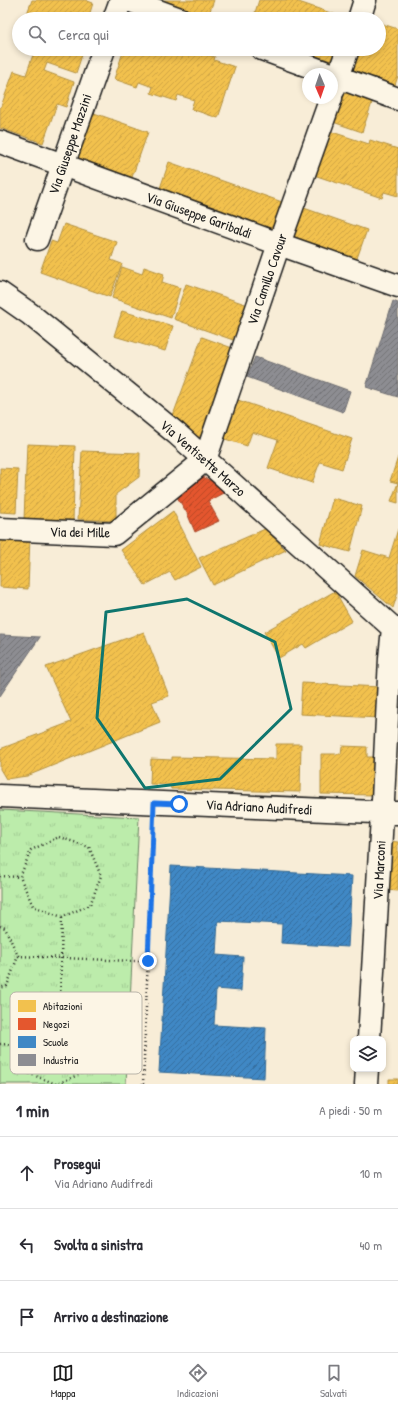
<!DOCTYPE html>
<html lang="it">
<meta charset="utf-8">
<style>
body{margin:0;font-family:"Patrick Hand",sans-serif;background:#f7f7f7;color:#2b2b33}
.controls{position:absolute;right:12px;bottom:12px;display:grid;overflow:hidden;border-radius:8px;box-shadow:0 2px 6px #0003}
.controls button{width:36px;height:36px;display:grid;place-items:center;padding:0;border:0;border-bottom:1px solid #e1e1e2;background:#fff;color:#2b2b33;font:20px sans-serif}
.compass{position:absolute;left:302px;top:68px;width:36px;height:36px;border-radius:50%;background:#fff;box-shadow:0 2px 6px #0003;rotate:178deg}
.stop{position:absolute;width:12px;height:12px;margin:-9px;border:3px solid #1a73e8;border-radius:50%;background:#fff}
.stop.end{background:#1a73e8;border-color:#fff;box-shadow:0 1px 4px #0008}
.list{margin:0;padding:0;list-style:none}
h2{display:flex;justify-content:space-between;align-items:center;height:52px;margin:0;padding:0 16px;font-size:17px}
h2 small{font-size:13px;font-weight:400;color:#7c7c81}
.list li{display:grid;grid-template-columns:26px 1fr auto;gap:12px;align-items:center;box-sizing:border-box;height:72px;padding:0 16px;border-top:1px solid #e1e1e2}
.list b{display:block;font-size:15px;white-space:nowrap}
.list p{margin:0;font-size:13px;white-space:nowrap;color:#7c7c81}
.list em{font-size:13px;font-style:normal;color:#7c7c81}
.icon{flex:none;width:22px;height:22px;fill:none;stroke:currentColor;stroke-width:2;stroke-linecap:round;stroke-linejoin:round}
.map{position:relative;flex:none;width:398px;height:1084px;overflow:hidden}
.search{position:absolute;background:#fff;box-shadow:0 2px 6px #0003;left:12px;right:12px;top:12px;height:44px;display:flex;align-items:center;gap:10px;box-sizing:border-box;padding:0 14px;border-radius:22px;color:#7c7c81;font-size:15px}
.sheet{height:268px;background:#fff}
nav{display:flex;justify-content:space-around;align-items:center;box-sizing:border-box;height:56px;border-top:1px solid #e1e1e2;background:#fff;font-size:11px;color:#7c7c81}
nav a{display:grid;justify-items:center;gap:2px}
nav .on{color:#1c1c1c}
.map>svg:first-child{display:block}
.park{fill:url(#park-tufts);stroke:#6c8464}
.homes{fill:url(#homes-hatch);stroke:#b2903f}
.shops{fill:url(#shops-hatch);stroke:#a84529}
.schools{fill:url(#schools-hatch);stroke:#346892}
.industry{fill:url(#industry-hatch);stroke:#6b6b6f}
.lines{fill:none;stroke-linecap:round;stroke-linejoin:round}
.minor-casing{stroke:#1c1c1c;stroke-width:25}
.path{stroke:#1c1c1c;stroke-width:2.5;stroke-dasharray:1 3;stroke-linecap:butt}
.minor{stroke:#fcf5e5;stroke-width:22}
.route{stroke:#1a73e8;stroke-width:5}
.marked{fill:none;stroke:#0f766e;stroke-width:3;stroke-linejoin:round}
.labels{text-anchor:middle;stroke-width:4;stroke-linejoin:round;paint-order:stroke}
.street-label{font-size:14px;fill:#1c1c1c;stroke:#fcf5e5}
.key{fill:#fcf5e5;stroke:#b9b4a9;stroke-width:1}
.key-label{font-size:11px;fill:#1c1c1c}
</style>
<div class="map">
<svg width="398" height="1084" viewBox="0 0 398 1084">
<defs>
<pattern id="park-tufts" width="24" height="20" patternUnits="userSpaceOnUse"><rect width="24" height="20" fill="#bcecab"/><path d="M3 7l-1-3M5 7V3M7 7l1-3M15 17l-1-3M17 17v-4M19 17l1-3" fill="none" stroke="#a1ca93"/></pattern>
<pattern id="homes-hatch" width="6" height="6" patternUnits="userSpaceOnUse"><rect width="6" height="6" fill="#f2c14e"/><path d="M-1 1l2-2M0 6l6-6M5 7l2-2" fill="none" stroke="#cfa544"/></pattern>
<pattern id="shops-hatch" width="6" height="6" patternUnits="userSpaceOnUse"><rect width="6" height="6" fill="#e4572e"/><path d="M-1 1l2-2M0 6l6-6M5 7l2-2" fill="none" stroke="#b84726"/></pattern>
<pattern id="schools-hatch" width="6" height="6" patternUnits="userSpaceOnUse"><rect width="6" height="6" fill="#3f88c5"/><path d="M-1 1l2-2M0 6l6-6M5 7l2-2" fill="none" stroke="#346e9f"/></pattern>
<pattern id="industry-hatch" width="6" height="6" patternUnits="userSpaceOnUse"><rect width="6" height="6" fill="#8d8d92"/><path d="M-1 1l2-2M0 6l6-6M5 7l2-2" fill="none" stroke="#727276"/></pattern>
</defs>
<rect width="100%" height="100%" fill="#f8edd7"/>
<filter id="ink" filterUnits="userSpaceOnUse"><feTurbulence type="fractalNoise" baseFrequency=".025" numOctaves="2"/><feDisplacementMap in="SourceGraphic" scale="8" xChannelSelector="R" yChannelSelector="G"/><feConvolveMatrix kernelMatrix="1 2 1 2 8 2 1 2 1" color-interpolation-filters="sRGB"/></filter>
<g filter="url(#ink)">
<path class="park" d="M0 810 139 817 126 1084H0Z"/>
<path class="homes" d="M32 0H85L93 3 88 19H25Z
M149 0H214L207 19Z
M259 0H293L345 18V19H253Z
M379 23 398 29V76L395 85 349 69 356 49H379Z
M35 49H84L76 73 47 63 44 71 74 82 66 107 57 104 43 143 0 128V109L14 71 26 75Z
M124 49H177L192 54 193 50 215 57 214 60 235 67 218 118 191 109 194 100 178 95 176 101 151 93 153 87 139 82 137 87 114 79Z
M295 49H335L331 61Z
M346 90 373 100 362 132 330 121 339 95Z
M94 113 148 132 131 180 76 161Z
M326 130 369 144 370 140 398 149V196L384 192 382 198 311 174Z
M169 162 285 203 274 235 158 194Z
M301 207 367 230 356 261 290 237Z
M64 224 117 242 111 260 122 264 110 297 40 272 51 241 57 243Z
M122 267 142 274 144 267 164 274 162 282 180 288 171 318 112 298Z
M186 284 248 305 236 341 174 319Z
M122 311 173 326 165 351 114 336Z
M202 337 235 349 204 435 192 438 172 418Z
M235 399 352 439 342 469 320 462 312 483 268 468 278 440 252 432 247 446 222 438Z
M27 444 75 446 73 522 24 520Z
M82 451 140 453 139 477 116 494V521L78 519Z
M398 457V503L391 501 398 483 390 481Z
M0 468 18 469 16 513 0 512Z
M333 498 362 506 350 552 320 544Z
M173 511 201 567 175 580 170 572 145 585 121 550Z
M265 529 286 550 213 585 199 558Z
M398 529V592L393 608 355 576 363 550 389 558Z
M0 536 30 537 28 589 0 587Z
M335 591 352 621 306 648 303 644 279 658 264 632Z
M144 632 169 696 152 702 160 722 27 776 6 779 0 769V749L71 722 46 667Z
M302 683 380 687 379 718 300 714Z
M276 744H301L300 792 171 789 170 785 150 784 151 759 172 760V757L276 759Z
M342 746 367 747V757H375V795L321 794V754H341Z
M389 841 398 842V891L386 890Z
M389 1079H398V1084H389Z"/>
<path class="shops" d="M201 476 229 490 208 501 219 521 195 532 187 513 177 497Z"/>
<path class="schools" d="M171 866 352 876 348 947 281 943 282 924 218 921 216 955 243 957 241 991 216 989 214 1025 266 1028 264 1078 159 1072Z"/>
<path class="industry" d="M393 301 398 303V397L366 387Z
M255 357 350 391 343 412 247 377Z
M0 635 40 637 0 696Z"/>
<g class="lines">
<g class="minor-casing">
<path id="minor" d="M128 0 180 19
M114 19 121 0
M359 19 365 0
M262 49 330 74
M332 75 398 99
M333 91 348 49
M0 142 279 244 398 286
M37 239 104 49
M0 293 30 314 177 434 393 628 398 632
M0 529 114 534 205 460 279 244 331 98
M0 796 398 813
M369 1039 383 800 390 658 393 628
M366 1084 367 1069"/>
</g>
<path class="path" d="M59 837 89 847 101 876 90 905 62 917 33 906 20 877 31 850Z
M0 876 20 877
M0 926 5 928 18 956 7 986 0 988
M18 956 132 961H148
M60 1003 62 917
M0 1044 15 1045
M56 1084 28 1073 15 1045 26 1016 60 1003 83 1014 96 1042 85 1072 57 1084
M143 1084 153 829"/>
<use href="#minor" class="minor"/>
</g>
</g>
<g class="lines" filter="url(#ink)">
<path class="route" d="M148 961 154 803 179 804"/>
</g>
<path class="marked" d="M187 599 275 642 291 709 220 779 145 788 97 718 106 612Z"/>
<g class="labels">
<g class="street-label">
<text transform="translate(70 144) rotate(-71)" y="5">Via Giuseppe Mazzini</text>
<text transform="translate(199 215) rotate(20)" y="5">Via Giuseppe Garibaldi</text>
<text transform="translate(267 279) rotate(-71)" y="5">Via Camillo Cavour</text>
<text transform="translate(203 458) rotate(41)" y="5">Via Ventisette Marzo</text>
<text transform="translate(80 532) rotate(1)" y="5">Via dei Mille</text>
<text transform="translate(259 807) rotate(3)" y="5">Via Adriano Audifredi</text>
<text transform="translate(379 870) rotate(-87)" y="5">Via Marconi</text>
</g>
</g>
<rect x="10" y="992" width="132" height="82" rx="6" class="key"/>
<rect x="18" y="1000" width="18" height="12" fill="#f2c14e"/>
<rect x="18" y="1018" width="18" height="12" fill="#e4572e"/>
<rect x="18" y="1036" width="18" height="12" fill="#3f88c5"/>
<rect x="18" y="1054" width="18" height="12" fill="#8d8d92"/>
<g class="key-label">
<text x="43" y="1010">Abitazioni</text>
<text x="43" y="1028">Negozi</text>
<text x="43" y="1046">Scuole</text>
<text x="43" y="1064">Industria</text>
</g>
</svg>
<div class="controls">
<button><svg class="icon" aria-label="layers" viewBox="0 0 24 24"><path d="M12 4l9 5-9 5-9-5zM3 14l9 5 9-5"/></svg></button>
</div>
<svg class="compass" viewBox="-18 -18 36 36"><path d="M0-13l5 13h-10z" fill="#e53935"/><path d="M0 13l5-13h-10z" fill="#7c7c81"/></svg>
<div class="stop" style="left:179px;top:804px"></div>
<div class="stop end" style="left:148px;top:961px"></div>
<div class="search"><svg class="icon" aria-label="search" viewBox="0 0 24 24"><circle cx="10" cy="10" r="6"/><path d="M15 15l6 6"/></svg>Cerca qui</div>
</div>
<section class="sheet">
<h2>1 min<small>A piedi · 50 m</small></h2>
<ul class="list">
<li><svg class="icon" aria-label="ahead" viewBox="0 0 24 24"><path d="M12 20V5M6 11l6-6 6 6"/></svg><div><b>Prosegui</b><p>Via Adriano Audifredi</p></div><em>10 m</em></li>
<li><svg class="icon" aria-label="left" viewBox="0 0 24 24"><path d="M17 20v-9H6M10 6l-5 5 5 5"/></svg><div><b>Svolta a sinistra</b></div><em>40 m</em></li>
<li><svg class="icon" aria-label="arrive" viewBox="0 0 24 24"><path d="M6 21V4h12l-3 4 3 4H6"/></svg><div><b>Arrivo a destinazione</b></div></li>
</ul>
</section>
<nav>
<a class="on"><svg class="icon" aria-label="map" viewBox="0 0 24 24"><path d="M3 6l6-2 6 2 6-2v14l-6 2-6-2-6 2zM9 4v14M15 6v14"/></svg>Mappa</a>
<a><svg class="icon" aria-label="directions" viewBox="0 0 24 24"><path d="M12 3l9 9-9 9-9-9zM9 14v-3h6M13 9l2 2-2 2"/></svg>Indicazioni</a>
<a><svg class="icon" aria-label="saved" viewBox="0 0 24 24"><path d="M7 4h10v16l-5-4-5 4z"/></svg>Salvati</a>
</nav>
